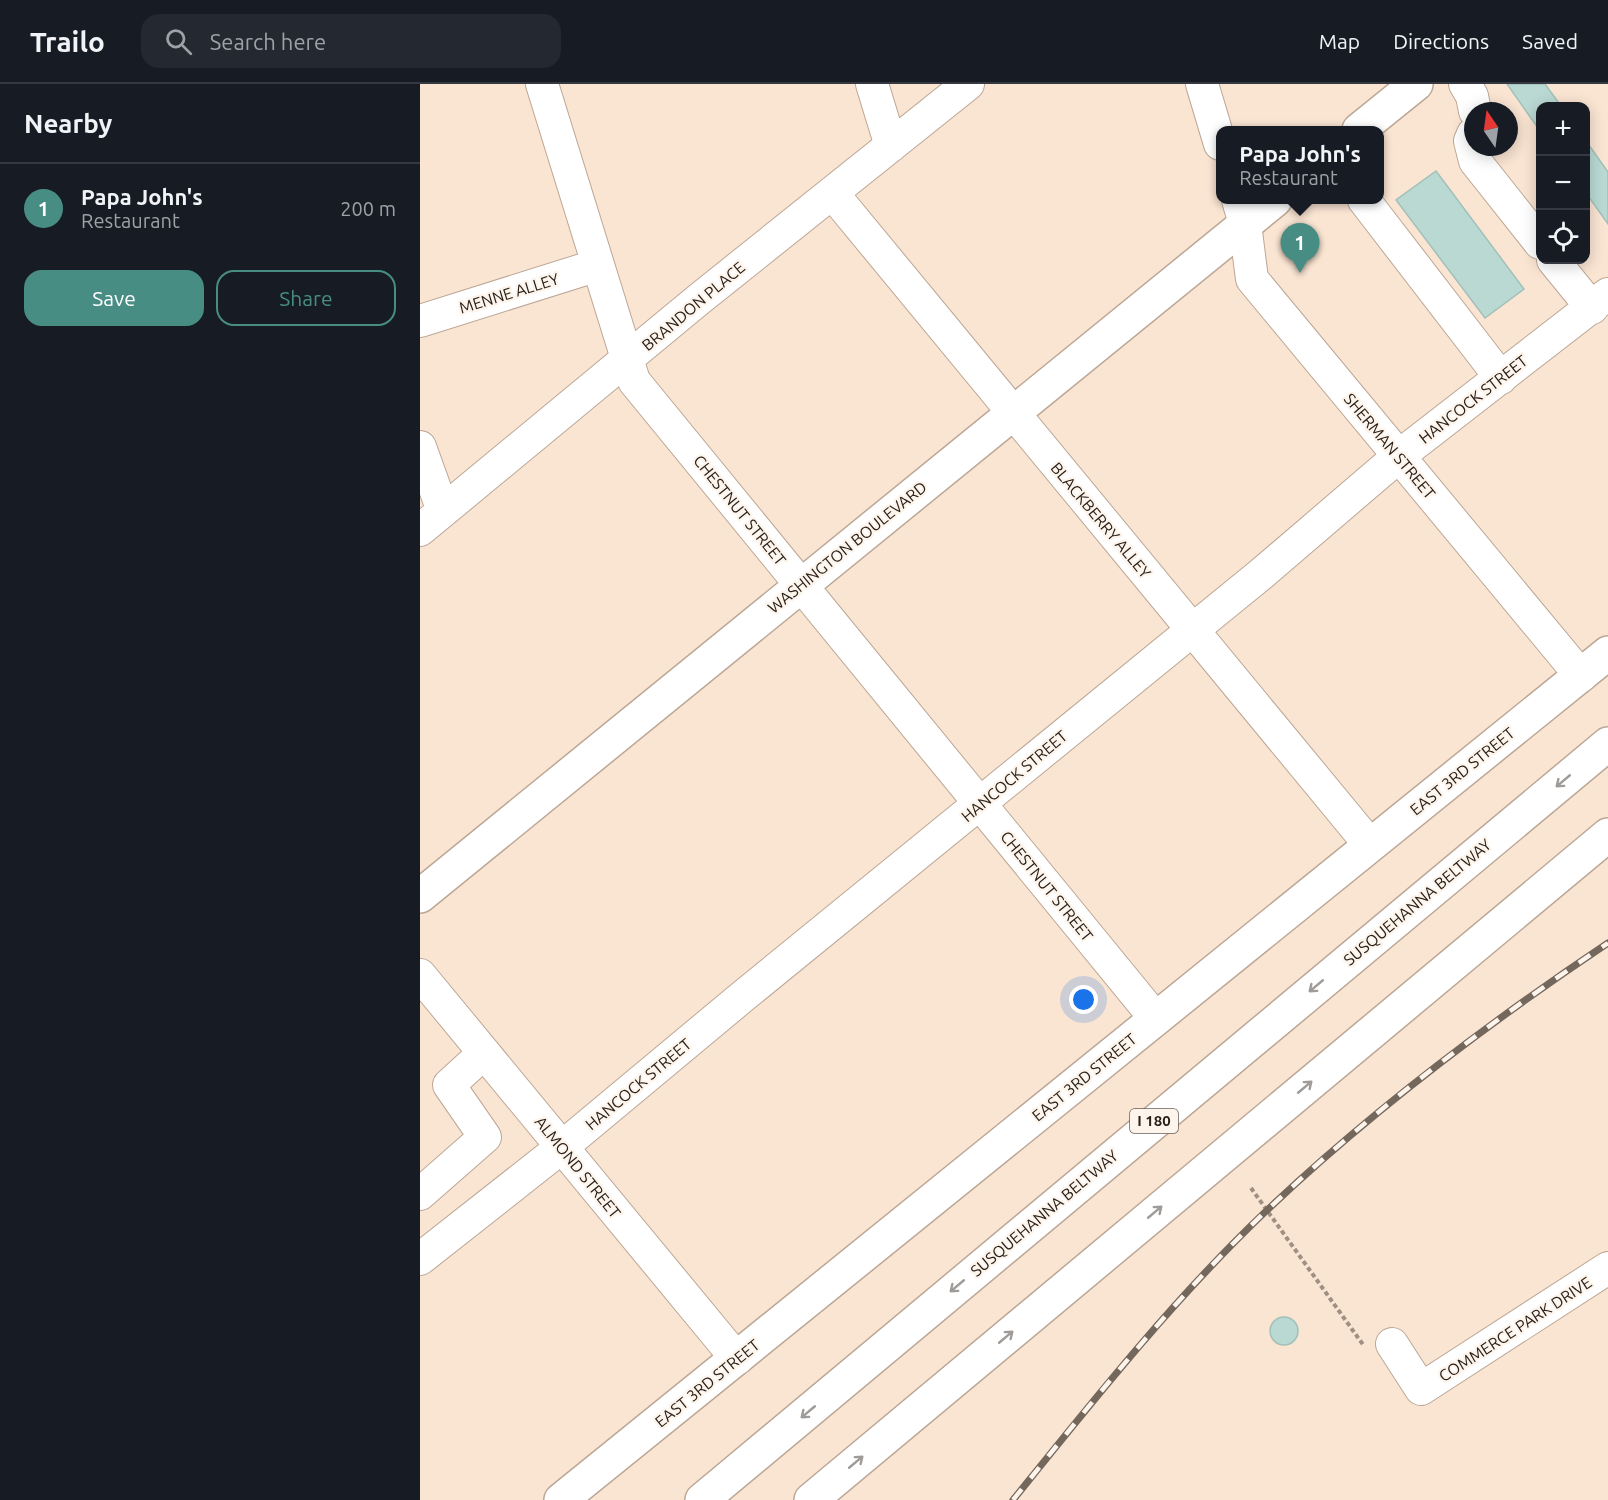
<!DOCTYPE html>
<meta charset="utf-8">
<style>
body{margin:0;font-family:Ubuntu,sans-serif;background:#242831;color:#f1f3f6}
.controls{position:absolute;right:18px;top:18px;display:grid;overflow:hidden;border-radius:12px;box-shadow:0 3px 15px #0003}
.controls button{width:54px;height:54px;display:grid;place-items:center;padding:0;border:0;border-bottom:2px solid #363941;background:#171b24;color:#f1f3f6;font:30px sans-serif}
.compass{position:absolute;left:1044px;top:18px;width:54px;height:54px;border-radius:50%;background:#171b24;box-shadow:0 3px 15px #0003;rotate:347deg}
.you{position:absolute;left:664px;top:916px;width:21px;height:21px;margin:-15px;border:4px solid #fff;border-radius:50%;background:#1a73e8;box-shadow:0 0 0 9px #1a73e833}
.badge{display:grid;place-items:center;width:39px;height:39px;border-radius:50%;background:#488d83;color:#fff;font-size:20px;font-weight:700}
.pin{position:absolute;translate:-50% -50px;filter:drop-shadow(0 2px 3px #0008)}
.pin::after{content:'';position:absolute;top:32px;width:21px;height:18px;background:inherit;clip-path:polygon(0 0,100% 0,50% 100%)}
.popup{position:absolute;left:796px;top:42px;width:168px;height:78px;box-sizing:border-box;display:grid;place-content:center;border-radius:12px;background:#171b24;filter:drop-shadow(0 2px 4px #0005);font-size:20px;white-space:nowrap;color:#9ea1a6}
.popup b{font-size:22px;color:#f1f3f6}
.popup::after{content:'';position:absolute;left:50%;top:100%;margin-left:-12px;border:12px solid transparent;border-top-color:#171b24}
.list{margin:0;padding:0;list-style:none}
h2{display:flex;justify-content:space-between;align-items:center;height:78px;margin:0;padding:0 24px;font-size:26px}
h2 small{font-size:20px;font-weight:400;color:#9ea1a6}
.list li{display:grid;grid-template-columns:39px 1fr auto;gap:18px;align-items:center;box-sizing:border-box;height:90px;padding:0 24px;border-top:2px solid #363941}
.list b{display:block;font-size:22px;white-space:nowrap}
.list p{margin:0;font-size:20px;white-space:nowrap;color:#9ea1a6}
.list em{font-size:20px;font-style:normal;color:#9ea1a6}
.actions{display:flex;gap:12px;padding:18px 24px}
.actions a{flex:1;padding:14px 0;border:2px solid #488d83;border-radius:18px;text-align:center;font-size:21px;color:#488d83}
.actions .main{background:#488d83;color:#fff}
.icon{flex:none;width:33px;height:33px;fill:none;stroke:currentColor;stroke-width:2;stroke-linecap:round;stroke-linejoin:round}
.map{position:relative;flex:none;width:1188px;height:1416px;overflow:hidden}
header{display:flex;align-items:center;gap:36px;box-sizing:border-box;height:84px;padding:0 30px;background:#171b24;border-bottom:2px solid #363941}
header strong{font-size:28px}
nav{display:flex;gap:33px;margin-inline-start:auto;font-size:21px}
.search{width:420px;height:54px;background:#242831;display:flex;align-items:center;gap:15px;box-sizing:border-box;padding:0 21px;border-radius:18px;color:#9ea1a6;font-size:22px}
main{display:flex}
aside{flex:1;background:#171b24}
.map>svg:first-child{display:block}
.building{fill:#bad9d3;stroke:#a1c0ba;stroke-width:1.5}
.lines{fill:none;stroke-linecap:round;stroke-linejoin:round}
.minor-casing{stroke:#bca796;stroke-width:34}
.major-casing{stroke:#bca796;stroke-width:36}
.highway-casing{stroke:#bca796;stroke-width:36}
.path{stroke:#a09083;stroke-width:4;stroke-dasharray:4.5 3;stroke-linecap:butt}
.minor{stroke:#fff;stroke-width:32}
.major{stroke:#fff;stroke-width:33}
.highway{stroke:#fff;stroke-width:33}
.rail-casing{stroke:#74675c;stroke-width:7}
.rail{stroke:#fdf4ec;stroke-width:4.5;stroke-dasharray:14;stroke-linecap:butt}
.oneway{stroke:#9e9b98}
.labels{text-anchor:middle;stroke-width:4.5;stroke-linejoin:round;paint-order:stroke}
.shield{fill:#fdf4ec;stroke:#686058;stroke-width:1.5}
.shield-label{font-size:15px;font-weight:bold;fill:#282019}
.street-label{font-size:16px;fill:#282019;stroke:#fdf4ec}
</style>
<header>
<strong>Trailo</strong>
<div class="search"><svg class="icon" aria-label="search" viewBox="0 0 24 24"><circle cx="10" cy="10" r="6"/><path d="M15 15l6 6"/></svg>Search here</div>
<nav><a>Map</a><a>Directions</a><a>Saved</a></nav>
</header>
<main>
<aside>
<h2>Nearby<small></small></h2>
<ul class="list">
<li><span class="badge">1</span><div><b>Papa John's</b><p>Restaurant</p></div><em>200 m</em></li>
</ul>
<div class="actions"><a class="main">Save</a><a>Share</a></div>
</aside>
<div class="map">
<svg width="1188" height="1416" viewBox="0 0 1188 1416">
<rect width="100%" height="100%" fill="#fae4d2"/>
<path class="building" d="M1087 0H1125L1141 22H1120V47Z
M1166 57 1188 88V140L1166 109Z
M1016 87 1104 205 1065 234 976 116Z
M850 1247a14 14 0 1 1 28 0a14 14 0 1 1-28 0Z"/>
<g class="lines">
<g class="minor-casing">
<path id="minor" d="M122 0 214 297 736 935
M452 0 471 62
M782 0 800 60
M1045 0 1052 12 1055 27
M1053 50 1050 57 1055 77 1120 159
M413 110 950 761
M818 116 825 140 832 195 1161 592
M944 116 1081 294
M1133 176 1172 224
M0 237 178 181
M0 363 23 427
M0 446 278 216 548 0
M0 891 317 1275
M0 1110 65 1053 29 1001 64 969
M0 1175 142 1063 322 913 840 491 979 372 1188 210
M972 1260 1001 1305 1188 1184"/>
</g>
<g class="major-casing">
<path id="major" d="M939 46 996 0
M0 812 855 116
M141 1416 1188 569"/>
</g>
<g class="highway-casing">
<path id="highway" d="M282 1416 1188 660
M391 1416 1188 751"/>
</g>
<path class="path" d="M831 1104 944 1262"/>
<use href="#minor" class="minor"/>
<use href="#major" class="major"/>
<use href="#highway" class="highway"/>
<g class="rail-casing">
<path id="rail" d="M593 1416C672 1318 751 1218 843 1130 949 1029 1067 940 1188 859"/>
</g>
<use href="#rail" class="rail"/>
</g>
<defs><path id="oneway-shaft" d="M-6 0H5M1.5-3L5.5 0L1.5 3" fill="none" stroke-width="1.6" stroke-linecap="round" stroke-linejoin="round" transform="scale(1.5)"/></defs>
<g class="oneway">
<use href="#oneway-shaft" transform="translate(1143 697) rotate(140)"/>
<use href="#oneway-shaft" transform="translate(896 902) rotate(140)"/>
<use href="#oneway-shaft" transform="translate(885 1003) rotate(-40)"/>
<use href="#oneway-shaft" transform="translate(735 1128) rotate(-40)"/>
<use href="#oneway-shaft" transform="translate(537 1202) rotate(140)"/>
<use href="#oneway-shaft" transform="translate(586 1253) rotate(-40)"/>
<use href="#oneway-shaft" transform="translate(388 1328) rotate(140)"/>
<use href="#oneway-shaft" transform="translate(436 1378) rotate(-40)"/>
</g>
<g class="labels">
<rect class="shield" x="710" y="1025" width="48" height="24" rx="4.5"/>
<g class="shield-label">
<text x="734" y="1042">I 180</text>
</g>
<g class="street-label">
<text transform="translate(89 209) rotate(-17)" y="6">MENNE ALLEY</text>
<text transform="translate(273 222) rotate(-40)" y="6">BRANDON PLACE</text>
<text transform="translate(1053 315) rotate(-38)" y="6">HANCOCK STREET</text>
<text transform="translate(970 362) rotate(50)" y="6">SHERMAN STREET</text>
<text transform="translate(320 426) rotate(51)" y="6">CHESTNUT STREET</text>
<text transform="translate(681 436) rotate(50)" y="6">BLACKBERRY ALLEY</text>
<text transform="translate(427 463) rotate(-39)" y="6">WASHINGTON BOULEVARD</text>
<text transform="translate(1042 687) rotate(-39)" y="6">EAST 3RD STREET</text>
<text transform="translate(594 692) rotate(-40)" y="6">HANCOCK STREET</text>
<text transform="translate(627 802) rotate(51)" y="6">CHESTNUT STREET</text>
<text transform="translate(997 818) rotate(-40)" y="6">SUSQUEHANNA BELTWAY</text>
<text transform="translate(664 993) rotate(-39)" y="6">EAST 3RD STREET</text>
<text transform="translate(218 1000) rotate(-40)" y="6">HANCOCK STREET</text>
<text transform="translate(158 1083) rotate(51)" y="6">ALMOND STREET</text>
<text transform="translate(624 1129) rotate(-40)" y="6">SUSQUEHANNA BELTWAY</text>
<text transform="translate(1095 1245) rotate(-33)" y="6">COMMERCE PARK DRIVE</text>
<text transform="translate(287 1299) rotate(-39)" y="6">EAST 3RD STREET</text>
</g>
</g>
</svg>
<div class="controls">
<button>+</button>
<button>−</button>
<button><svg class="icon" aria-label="locate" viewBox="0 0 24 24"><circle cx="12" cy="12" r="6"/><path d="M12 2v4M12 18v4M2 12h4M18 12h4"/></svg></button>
</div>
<svg class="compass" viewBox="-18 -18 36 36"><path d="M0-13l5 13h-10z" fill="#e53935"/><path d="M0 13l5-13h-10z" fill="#9ea1a6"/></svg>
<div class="you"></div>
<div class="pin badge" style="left:880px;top:189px">1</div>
<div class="popup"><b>Papa John's</b>Restaurant</div>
</div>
</main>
